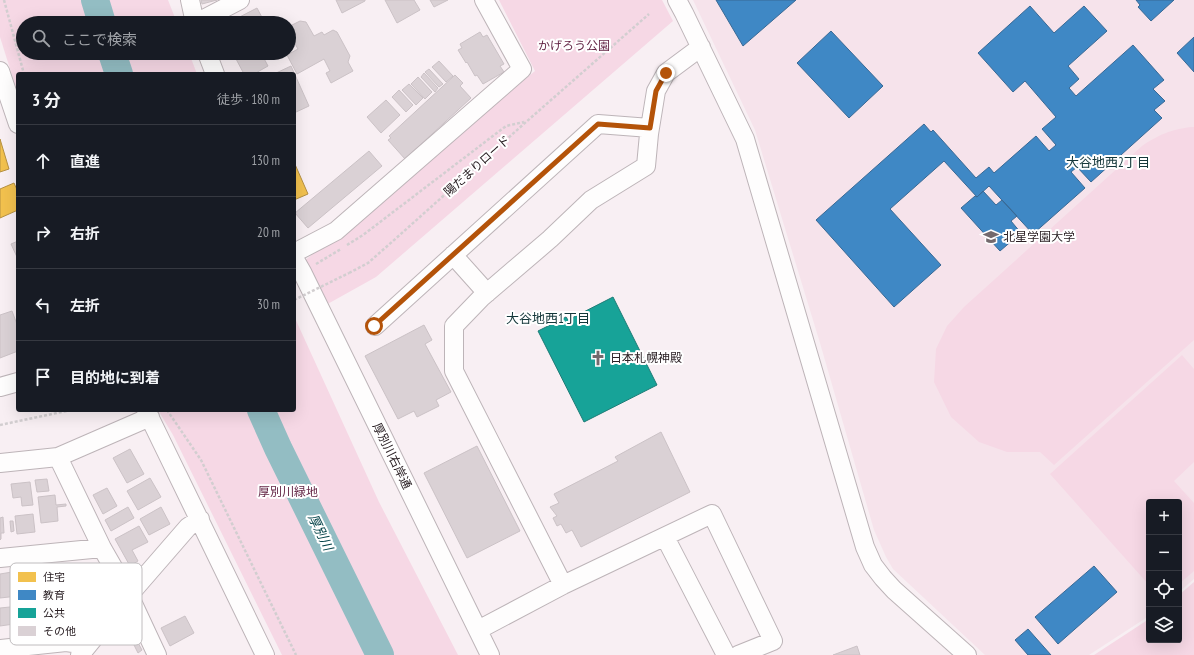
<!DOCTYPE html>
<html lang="ja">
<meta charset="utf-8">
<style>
body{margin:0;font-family:"PT Sans Narrow","Noto Sans JP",sans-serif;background:#242831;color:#f1f3f6}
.controls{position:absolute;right:12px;bottom:12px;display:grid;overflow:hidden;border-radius:4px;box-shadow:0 4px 16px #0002}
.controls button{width:36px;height:36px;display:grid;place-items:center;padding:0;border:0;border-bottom:1px solid #363941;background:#171b24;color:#f1f3f6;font:20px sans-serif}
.stop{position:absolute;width:12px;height:12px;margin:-9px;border:3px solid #b45309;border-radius:50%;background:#fff}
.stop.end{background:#b45309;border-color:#fff;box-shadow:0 1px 4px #0008}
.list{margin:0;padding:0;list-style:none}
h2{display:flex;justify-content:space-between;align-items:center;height:52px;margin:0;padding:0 16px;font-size:17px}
h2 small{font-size:13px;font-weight:400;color:#9ea1a6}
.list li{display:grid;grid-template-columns:26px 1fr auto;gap:12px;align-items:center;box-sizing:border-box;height:72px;padding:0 16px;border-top:1px solid #363941}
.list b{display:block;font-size:15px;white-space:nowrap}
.list em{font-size:13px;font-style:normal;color:#9ea1a6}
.icon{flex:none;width:22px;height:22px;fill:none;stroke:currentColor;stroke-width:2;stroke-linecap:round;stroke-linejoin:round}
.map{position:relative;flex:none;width:1194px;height:655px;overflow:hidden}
.search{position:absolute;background:#171b24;box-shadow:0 4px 16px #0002;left:16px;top:16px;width:280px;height:44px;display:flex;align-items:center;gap:10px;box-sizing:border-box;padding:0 14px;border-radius:22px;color:#9ea1a6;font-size:15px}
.panel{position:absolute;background:#171b24;box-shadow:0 4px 16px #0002;left:16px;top:72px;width:280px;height:340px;border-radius:4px}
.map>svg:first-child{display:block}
.built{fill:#f6e3eb}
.green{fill:#f6d8e5}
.homes{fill:#f2c14e;stroke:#b69142}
.schools{fill:#3f88c5;stroke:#396995}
.public{fill:#17a398;stroke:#1d7c76}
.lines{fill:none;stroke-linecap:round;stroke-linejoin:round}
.river{stroke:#93bdc3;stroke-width:28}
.building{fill:#dad1d5;stroke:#cbc2c6}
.minor-casing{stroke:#bdb4b8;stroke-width:20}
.path{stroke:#d2ced0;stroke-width:2.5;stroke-dasharray:3 2;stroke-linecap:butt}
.minor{stroke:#fefdfd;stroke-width:18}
.path-bridge{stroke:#d2ced0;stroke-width:2.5;stroke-dasharray:3 2;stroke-linecap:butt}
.route{stroke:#b45309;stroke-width:5}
.labels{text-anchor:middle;stroke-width:4;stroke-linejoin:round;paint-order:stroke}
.park-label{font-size:12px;fill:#642646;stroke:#fff}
.street-label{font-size:12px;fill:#2b2125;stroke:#fff}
.poi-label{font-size:12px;fill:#2b2125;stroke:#fff;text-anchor:start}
.neighbourhood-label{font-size:13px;fill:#14373a;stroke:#fff}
.water-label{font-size:13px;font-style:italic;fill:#034248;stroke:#fff}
.key{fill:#fff;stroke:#bfbcbe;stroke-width:1}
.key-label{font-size:11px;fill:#2b2125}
</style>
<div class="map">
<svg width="1194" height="655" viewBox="0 0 1194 655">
<rect width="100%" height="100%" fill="#f8eff3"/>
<path class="built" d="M693 0H1194V579L1179 592V502H1149V616L1089 655H985L893 569 886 557 874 530 820 343 755 130Z"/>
<path class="green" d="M0 0H168L177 23H23V53H189L197 74H18V94L0 37Z
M499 0H662L673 21 376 277 324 306 303 262 535 71Z
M1191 127H1194V340L1054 465 1040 452H1007L979 442 951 417 934 382 936 349 947 326 964 307 1142 146C1160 134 1170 130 1191 127Z
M294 316 379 502 458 655H282L173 435 158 410H294Z
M1182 355 1194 369V462L1174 481 1194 503V571L1179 584V502H1149V585L1050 474Z
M1194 582V655H1094L1149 619V640H1179V595Z"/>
<path class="homes" d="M0 139 9 169 0 172Z
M294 162 308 194 294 200Z
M14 183 18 192V210L0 218V189Z"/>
<path class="schools" d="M716 0H796L743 46Z
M1136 0H1174L1151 21 1138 7 1140 5Z
M1030 6 1054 33 1084 6 1107 31 1068 66 1079 79 1069 88 1076 96 1133 45 1164 80 1153 89 1165 101 1154 110 1162 118 1091 182 1077 167 1071 172 1085 188 1033 234 989 186 977 197 944 161 890 209 941 265 894 307 816 220 924 124 931 132 933 130 976 178 989 167 994 173 1036 136 1049 151 1056 145 1042 129 1056 117 1025 81 1013 92 978 53Z
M831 31 883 86 849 118 797 63Z
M1194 37V72L1177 53Z
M983 191 996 205 1002 200 1017 216 1011 221 1021 233 1000 251 961 208 975 196 977 197Z
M1094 566 1117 592 1058 644 1035 617Z
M1028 629 1051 655H1028L1015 640Z"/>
<path class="public" d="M613 297 657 385 584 422 538 331 566 317 568 320Z"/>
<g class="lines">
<path class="river" d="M95 0 102 23
M112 53 119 74
M261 410 278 448 380 655"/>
</g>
<path class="building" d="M201 0H217L202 4Z
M336 0H365V1L342 13Z
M385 0H414L420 10 397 23Z
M430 0H448L434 7Z
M257 8 265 23H228Z
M300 21 306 22 314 36 322 32 324 35 333 30 337 32 350 56 348 62 353 71 331 83 326 73 330 71 324 59 297 74 287 55 298 49 289 33 290 26Z
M480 32 483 37 487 35 504 64 500 66 504 72 483 84 477 75 475 76 467 62 466 63 458 50 462 48 460 44Z
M244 53H256V54L261 53 268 66 254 74H244L235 57Z
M439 61 453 76 446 82 432 67Z
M291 66 309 106 294 113V74H274Z
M429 69 443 84 439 87 425 72Z
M424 73 438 88 435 92 421 77Z
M455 75 463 83 460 86 471 98 405 159 388 140 391 138 389 136Z
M418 77 432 92 425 99 411 84Z
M409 84 423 98 416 105 402 90Z
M399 90 413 105 406 112 392 97Z
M386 100 400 115 381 133 367 117Z
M369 151 382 166 308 228 295 213Z
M18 241V257H17L11 244Z
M12 311 18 327V351L0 358V315Z
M424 325 432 340 425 344 451 392 436 400 439 406 417 417 414 411 398 419 365 356Z
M661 432 690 492 581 547 572 530 566 533 561 524 557 526 553 518 557 516 550 507 559 503 554 494 618 461 615 457Z
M477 446 520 531 467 558 424 473Z
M130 449 144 474 127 483 113 458Z
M150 478 161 497 138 510 127 491Z
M47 479 49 491 37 492 35 480Z
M30 482 33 505 22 506 21 497 13 498 11 484Z
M107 488 117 506 103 514 93 495Z
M55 495 56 505 66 504V506L57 507 58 521 41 523 38 497Z
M128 507 134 518 111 531 105 520Z
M161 507 170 524 149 535 140 519Z
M33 514 35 532 17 534 15 516Z
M3 517 4 533H1V539L0 540V518Z
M10 521H13L14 531 11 532Z
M139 526 148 542 132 550 138 561 130 566 115 539Z
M12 572 13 585 17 584 18 596 0 598V574Z
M20 606 21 623 0 626V608Z
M185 616 194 633 170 646 161 628Z
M137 641 142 650 138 653 133 643Z
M857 646 860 655H833Z"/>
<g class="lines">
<g class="minor-casing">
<path id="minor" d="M190 0 195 23
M677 0 684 13 745 139 865 547 873 565 883 578 894 590 967 655
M196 23 240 0
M207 53 215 74
M0 71 18 124
M294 253 336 231 522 69 484 0
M453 255 487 293
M294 258 302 272 490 655
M375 326 598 124 650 128
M0 387 18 382
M146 410 265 655
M58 457 102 548 129 595 157 655
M0 463 58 457 150 417
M665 537 726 655
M0 558 102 548
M563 585 454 371V326L481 298 550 239 591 200 646 166 649 134 656 91 666 73 701 47
M478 630 563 585 712 514 773 641 738 655
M0 649 66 642 88 645
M80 655 129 595 188 527 200 519"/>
</g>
<path class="path" d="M4 0 24 74
M347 245 363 235 506 126 524 122
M316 264 341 249
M349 273 368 263 393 241 526 122 649 14
M167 410 201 460 296 655
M0 425 71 410"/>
<use href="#minor" class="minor"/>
<path class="path-bridge" d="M294 300 349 273"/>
</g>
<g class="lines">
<path class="route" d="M374 326 598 124 650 128 656 91 666 73"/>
</g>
<defs>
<g id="university-bare" transform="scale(1.2)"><path d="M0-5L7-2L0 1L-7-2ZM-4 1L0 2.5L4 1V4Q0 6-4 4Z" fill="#73696d" stroke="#fff" stroke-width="2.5" paint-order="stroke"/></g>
<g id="church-bare" transform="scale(1.2)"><path d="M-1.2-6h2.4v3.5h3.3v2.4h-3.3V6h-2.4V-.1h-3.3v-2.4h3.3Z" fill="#73696d" stroke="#fff" stroke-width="2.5" paint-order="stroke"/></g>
</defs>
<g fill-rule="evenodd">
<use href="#university-bare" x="991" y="237"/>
<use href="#church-bare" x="598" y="358"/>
</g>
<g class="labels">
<g class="park-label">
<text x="574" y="50">かげろう公園</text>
<text x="288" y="496">厚別川緑地</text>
</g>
<g class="street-label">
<text transform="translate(477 166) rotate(-42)" y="4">陽だまりロード</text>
<text transform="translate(392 456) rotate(64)" y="4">厚別川右岸通</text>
</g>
<g class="poi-label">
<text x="1003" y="241">北星学園大学</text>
<text x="610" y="362">日本札幌神殿</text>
</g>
<g class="neighbourhood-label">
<text x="1108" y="167">大谷地西2丁目</text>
<text x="548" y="323">大谷地西1丁目</text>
</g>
<g class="water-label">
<text transform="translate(321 532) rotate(64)" y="5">厚別川</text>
</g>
</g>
<rect x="10" y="563" width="132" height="82" rx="6" class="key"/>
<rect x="18" y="572" width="18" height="10" fill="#f2c14e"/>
<rect x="18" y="590" width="18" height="10" fill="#3f88c5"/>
<rect x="18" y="608" width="18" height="10" fill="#17a398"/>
<rect x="18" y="626" width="18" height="10" fill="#dad1d5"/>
<g class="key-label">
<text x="43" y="581">住宅</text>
<text x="43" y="599">教育</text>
<text x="43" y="617">公共</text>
<text x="43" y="635">その他</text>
</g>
</svg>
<div class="controls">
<button>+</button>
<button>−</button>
<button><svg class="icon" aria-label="locate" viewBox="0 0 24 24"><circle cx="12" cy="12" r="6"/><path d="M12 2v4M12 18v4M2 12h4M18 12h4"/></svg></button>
<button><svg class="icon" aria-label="layers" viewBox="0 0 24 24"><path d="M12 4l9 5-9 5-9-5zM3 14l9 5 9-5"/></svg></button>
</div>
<div class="stop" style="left:374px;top:326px"></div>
<div class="stop end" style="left:666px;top:73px"></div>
<div class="search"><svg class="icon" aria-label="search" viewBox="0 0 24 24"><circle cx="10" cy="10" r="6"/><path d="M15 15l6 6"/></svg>ここで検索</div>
<section class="panel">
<h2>3 分<small>徒歩 · 180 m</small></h2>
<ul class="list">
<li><svg class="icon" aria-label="ahead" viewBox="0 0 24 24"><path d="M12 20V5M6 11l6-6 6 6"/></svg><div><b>直進</b></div><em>130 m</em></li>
<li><svg class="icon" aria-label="right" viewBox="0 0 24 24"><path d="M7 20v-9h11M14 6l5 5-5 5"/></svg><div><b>右折</b></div><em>20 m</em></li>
<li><svg class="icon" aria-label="left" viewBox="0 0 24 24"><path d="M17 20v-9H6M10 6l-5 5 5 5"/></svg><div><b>左折</b></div><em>30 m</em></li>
<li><svg class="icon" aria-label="arrive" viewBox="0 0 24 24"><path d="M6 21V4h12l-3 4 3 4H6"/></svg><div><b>目的地に到着</b></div></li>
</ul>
</section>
</div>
